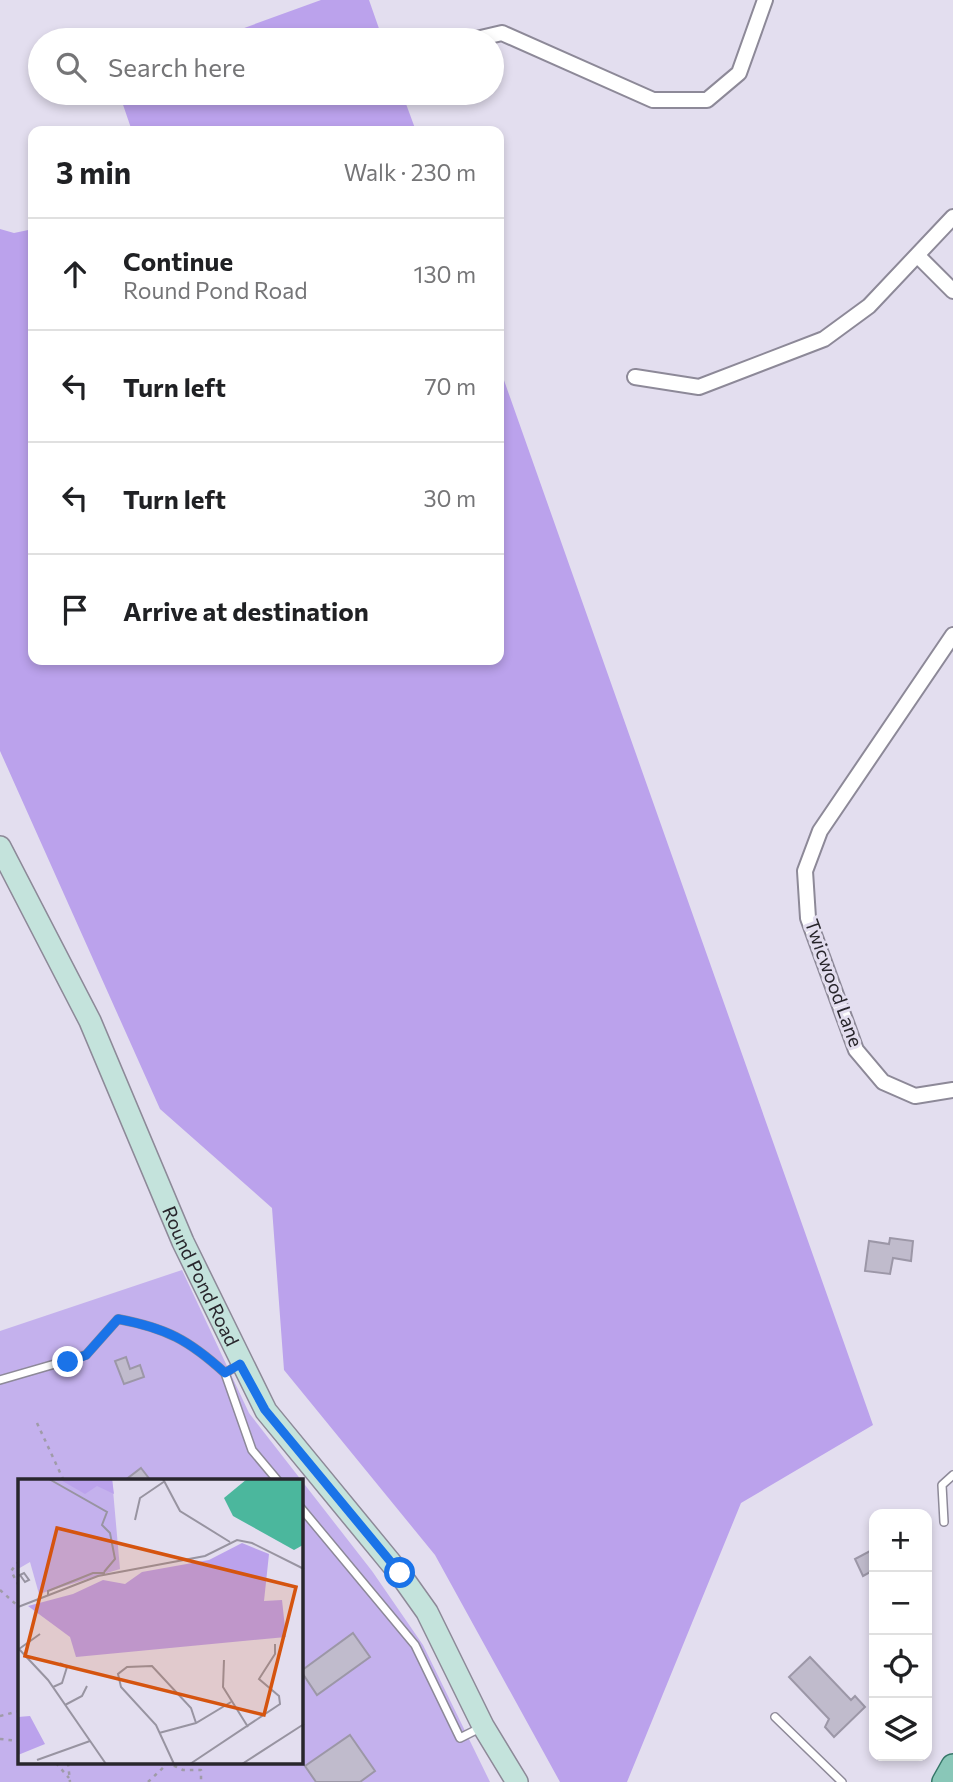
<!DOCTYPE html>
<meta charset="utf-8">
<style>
body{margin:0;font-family:Commissioner,sans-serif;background:#f2f2f2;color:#202124}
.controls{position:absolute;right:21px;bottom:21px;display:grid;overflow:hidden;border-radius:14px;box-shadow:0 4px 10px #0003}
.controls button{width:63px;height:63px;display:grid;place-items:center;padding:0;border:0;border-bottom:2px solid #e0e0e0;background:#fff;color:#202124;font:35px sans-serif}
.stop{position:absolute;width:21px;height:21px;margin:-16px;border:5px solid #1a73e8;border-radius:50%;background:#fff}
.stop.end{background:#1a73e8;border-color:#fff;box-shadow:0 2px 7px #0008}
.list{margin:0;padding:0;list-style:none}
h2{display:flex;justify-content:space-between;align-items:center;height:91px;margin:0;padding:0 28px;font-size:30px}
h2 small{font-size:23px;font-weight:400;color:#757577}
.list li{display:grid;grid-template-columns:46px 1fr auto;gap:21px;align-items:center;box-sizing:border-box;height:112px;padding:0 28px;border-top:2px solid #e0e0e0}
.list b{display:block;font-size:26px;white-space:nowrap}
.list p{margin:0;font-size:23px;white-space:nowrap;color:#757577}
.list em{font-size:23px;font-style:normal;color:#757577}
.icon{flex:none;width:38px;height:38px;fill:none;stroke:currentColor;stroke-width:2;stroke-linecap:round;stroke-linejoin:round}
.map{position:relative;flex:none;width:953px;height:1782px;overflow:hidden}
.search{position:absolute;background:#fff;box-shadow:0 4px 10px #0003;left:28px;top:28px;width:476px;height:77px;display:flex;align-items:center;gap:18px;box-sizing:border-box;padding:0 24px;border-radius:38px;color:#757577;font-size:26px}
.panel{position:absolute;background:#fff;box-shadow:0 4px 10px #0003;left:28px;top:126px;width:476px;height:539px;border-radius:14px}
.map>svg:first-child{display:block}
.green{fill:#c4b1ed;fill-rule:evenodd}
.forest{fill:#bba2ec}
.building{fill:#c0bbcc;stroke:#9c97a7;stroke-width:2}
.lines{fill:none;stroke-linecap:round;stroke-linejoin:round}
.lane-casing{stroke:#8d8998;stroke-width:10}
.street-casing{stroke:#8d8998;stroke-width:18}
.secondary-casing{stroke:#8d8998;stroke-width:24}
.primary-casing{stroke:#347668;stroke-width:26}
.path{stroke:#9f9ba8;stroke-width:2.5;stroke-dasharray:3.5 5;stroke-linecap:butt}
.lane{stroke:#fff;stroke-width:7}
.street{stroke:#fff;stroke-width:14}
.secondary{stroke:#c4e3dc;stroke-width:21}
.primary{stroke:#89c7b8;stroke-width:23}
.route{stroke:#1a73e8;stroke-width:9}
.labels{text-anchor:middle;stroke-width:6;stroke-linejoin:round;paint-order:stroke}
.street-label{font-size:19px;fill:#28262c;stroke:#e3deef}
.inset-road{fill:none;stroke:#9894a1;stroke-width:2}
.view{fill:#d5540f;fill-opacity:0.15;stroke:#d5540f;stroke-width:3.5}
.inset-edge{fill:none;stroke:#28262c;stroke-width:3.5}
</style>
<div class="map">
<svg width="953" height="1782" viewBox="0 0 953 1782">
<rect width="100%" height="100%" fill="#e3deef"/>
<path class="green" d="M182 1270 249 1413 372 1571 423 1645 490 1782H0V1331ZM19 1481H301V1763H19Z"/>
<path class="forest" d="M321 0H369L383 40H211Z
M119 93H402L416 131H132Z
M0 229 14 233 33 229V660H499V366L873 1425 741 1503 627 1782H560L435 1555 284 1370 272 1208 160 1109 0 751Z"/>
<path class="building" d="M890 1238 913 1241 911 1261 893 1258 890 1274 865 1271 869 1241 889 1244Z
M126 1357 130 1369 140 1365 144 1377 124 1384 115 1361Z
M141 1468 151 1481H124Z
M874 1549V1570L863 1576 855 1559Z
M353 1633 370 1657 317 1695 301 1671Z
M810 1657 851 1700 855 1696 865 1707 834 1737 825 1727 829 1719 789 1677Z
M350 1735 375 1771 360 1782H316L305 1766Z"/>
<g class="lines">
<g class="lane-casing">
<path id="lane" d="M240 1364 225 1373 252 1450 278 1481
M0 1380 86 1355 118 1319C166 1328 189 1340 225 1373
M301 1508 415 1645 460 1738 480 1728
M944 1522 942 1485 953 1475
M775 1717 842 1782"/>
</g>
<g class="street-casing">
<path id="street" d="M472 40 502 33 653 100H707L739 73 765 0
M918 256 953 291
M635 377 699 387 824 339 869 306 953 217
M953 635 820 831 805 871 808 918 856 1050 883 1082 915 1096 953 1090"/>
</g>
<g class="secondary-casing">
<g id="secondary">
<path id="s1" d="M0 847 90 1021 183 1242 266 1411 400 1574 427 1612 483 1726 517 1782"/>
</g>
</g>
<g class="primary-casing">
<path id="primary" d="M944 1782 953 1766"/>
</g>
<path class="path" d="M37 1423 64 1481
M19 1561 11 1571 19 1586
M0 1590 19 1607
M0 1716 19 1711
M0 1739 19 1741
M56 1763 69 1778
M68 1763 70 1782
M148 1782 168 1763 183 1770H201V1782"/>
<use href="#lane" class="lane"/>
<use href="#street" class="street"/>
<use href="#secondary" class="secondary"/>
<use href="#primary" class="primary"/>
</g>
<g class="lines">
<path class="route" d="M68 1362 86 1355 118 1319C166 1328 189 1340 225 1373L240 1364 265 1410 400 1573"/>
</g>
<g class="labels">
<g class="street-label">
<text transform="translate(834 983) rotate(70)" y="7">Twicwood Lane</text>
<text dy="7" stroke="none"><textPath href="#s1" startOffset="474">Round Pond Road</textPath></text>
</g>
</g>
<g transform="translate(18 1479)">
<rect width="285" height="285" fill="#e3deef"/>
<path d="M0 0H94L102 90 21 115 12 83 0 90Z" fill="#c4b1ed"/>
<path d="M41 0H94L96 15 79 7 67 15ZM224 64 251 75 246 122 264 121 268 158 58 178 52 158 10 127 55 115 85 101 107 105 124 93 191 81ZM12 237 27 265 0 276V238Z" fill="#bba2ec"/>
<path d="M229 0H285V66L276 71 215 37 206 19Z" fill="#4bb79d"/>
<path class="inset-road" d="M31 0 89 33 84 46 92 54 97 80 86 93M145 0 162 32 212 63M117 41 122 19 147 2M0 97 6 94 11 101 7 103 2 96M30 116V112L75 94H87M0 128 80 97 187 77 219 61 234 64 286 90M0 169 30 201 88 285M1 170 22 155M206 181 205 208 230 248M35 208 44 204 49 188 42 184M47 226 64 217 69 207M141 254 178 244 213 223M19 281 72 262M156 285 138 246 103 208 100 195 109 188 134 187 173 229 178 244M172 285 262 225 261 217 241 200 257 175V165M224 285 286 245"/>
<path class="view" d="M39 49 278 108 246 236 7 177Z"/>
<rect width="285" height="285" class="inset-edge"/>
</g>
</svg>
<div class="controls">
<button>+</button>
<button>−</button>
<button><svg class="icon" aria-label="locate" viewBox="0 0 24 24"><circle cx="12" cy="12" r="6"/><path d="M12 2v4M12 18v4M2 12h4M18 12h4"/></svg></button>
<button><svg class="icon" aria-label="layers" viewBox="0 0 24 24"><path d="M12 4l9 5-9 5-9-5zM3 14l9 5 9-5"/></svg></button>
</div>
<div class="stop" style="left:400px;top:1573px"></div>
<div class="stop end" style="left:68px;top:1362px"></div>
<div class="search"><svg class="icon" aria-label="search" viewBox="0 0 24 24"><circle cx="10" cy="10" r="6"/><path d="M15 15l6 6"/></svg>Search here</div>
<section class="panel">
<h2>3 min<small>Walk · 230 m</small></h2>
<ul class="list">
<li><svg class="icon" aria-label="ahead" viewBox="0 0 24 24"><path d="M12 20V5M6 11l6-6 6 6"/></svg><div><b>Continue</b><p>Round Pond Road</p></div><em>130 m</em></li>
<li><svg class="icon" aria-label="left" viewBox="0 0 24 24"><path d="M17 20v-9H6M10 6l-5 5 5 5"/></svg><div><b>Turn left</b></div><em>70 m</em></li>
<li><svg class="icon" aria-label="left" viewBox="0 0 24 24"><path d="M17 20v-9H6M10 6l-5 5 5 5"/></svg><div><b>Turn left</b></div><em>30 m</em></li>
<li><svg class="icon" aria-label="arrive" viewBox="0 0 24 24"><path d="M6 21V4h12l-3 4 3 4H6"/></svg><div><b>Arrive at destination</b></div></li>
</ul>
</section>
</div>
